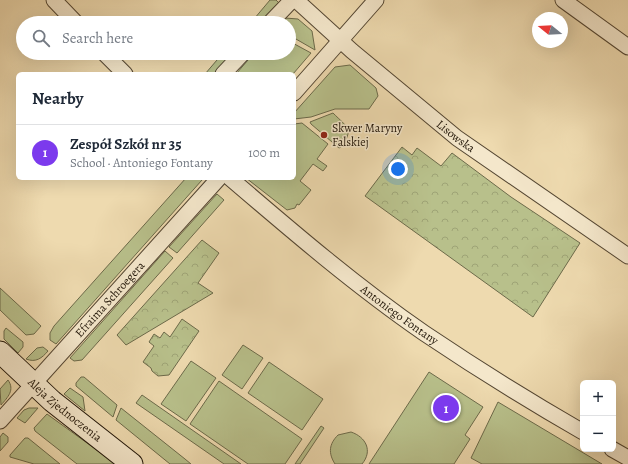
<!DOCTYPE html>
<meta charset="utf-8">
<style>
body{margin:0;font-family:Alegreya,serif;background:#f6f6f7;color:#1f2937}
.controls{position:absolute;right:12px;bottom:12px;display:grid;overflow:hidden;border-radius:6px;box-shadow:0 4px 16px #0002}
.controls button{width:36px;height:36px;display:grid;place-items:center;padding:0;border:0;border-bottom:1px solid #e0e1e3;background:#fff;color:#1f2937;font:20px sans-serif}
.compass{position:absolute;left:532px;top:12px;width:36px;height:36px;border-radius:50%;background:#fff;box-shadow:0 4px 16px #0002;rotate:288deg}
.you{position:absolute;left:398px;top:169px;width:14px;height:14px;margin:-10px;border:3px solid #fff;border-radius:50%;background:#1a73e8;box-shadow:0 0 0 6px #1a73e833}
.badge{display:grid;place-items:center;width:26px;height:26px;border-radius:50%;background:#7c3aed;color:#fff;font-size:13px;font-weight:700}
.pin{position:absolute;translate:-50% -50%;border:2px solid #fff;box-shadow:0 1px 4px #0006}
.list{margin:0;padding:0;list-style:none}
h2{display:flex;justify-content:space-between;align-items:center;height:52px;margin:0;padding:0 16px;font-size:17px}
h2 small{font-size:13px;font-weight:400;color:#747a83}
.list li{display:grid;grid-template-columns:26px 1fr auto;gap:12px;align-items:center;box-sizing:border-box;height:56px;padding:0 16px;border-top:1px solid #e0e1e3}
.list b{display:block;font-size:15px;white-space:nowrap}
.list p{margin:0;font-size:13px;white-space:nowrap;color:#747a83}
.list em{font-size:13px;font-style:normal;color:#747a83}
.icon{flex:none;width:22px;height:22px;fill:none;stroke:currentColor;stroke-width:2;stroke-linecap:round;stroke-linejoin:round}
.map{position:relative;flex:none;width:628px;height:464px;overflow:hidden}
.search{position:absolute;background:#fff;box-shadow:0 4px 16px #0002;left:16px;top:16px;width:280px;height:44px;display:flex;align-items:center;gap:10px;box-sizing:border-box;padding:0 14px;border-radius:22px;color:#747a83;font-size:15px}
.panel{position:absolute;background:#fff;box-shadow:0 4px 16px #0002;left:16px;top:72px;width:280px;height:108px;border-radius:6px}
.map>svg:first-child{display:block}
.grass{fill:#b8c08b;stroke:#6c6a4a}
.park{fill:url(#park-crowns);stroke:#6c6a4a}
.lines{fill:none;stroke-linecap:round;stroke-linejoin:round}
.street-casing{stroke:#544632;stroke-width:17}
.secondary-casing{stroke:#201508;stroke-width:23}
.street{stroke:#f4e7cb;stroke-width:15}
.secondary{stroke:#f4e7cb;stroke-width:21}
.poi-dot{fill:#8f2418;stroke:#f4e7cb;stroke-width:1.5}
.labels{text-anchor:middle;stroke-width:3;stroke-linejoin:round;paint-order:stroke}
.poi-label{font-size:12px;fill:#201508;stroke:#f4e7cb;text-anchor:start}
.street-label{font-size:12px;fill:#201508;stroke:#f4e7cb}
</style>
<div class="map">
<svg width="628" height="464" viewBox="0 0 628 464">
<defs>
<pattern id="park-crowns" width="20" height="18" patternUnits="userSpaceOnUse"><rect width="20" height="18" fill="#b8c08b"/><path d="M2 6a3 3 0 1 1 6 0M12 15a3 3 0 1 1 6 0" fill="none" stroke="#9ea476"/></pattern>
</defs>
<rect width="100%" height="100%" fill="#eedaaf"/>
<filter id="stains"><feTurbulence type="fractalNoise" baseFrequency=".005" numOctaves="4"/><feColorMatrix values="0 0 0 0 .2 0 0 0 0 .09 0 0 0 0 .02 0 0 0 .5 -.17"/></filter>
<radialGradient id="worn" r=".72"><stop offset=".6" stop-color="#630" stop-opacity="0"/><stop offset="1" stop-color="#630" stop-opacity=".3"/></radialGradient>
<path class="grass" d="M270 0H276L279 3 278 7 263 23H258L254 19Z
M285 18 298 19 312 31 315 50 289 35V23H281Z
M289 41 311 53 293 74H236L254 53H289Z
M223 53 230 60 217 74H205Z
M350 65 376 88 378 96 369 109H335L311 117 294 119V113L335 67Z
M333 113C348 128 354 129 341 147L339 148 311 124 310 122Z
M302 123 328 144 317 159 327 166 323 171 313 164 300 181 311 190 299 205 297 204 295 208 287 210 246 178H294V124Z
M186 178H200L202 180 56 344 50 340V333L54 326Z
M217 194 224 200 177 253 169 247Z
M165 251 173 258 82 360 74 361 70 358Z
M0 288 41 326 34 334 26 335 0 310Z
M6 328 23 342V347L18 353 4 339V331Z
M243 345 263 358 242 389 222 375Z
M43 347 48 351C42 358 36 363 26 359L37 348Z
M191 361 216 378 186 421 161 404Z
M269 362 323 399 302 430 248 393Z
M429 372 483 407 465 435 470 439 454 464H369Z
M81 377H84L117 405 113 417 76 386V383Z
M8 380C15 390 8 397 1 405L0 389Z
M219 381 302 439 285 464H248L190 424Z
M70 388 83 397 85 411 64 394Z
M142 395 241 464H224L136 403Z
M498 402 602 464H482L471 458Z
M29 408H38L25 423 17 418 24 410Z
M121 408 185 459 191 464H170L116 420Z
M47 414 116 464H77L35 431 34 428Z
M321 426 324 428 300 464H295Z
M351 432C366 437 373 451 362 464H335C328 453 329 444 338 435Z
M3 433 8 437V442L0 451V437Z
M25 438H28L60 464H34L10 457V455Z"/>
<path class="park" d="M402 147 412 155 417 148 441 166 452 153 511 197 580 243 533 317 365 196Z
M202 240 219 253 198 283 213 293 126 345 117 335Z
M182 319 199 331 169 375 158 376 152 371 151 368 143 362 154 346 149 342 154 334 160 338 164 332 170 337Z"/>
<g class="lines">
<g class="street-casing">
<g id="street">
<path d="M54 0 76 23"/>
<path id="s1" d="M296 0 352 51 457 138 628 256"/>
<path d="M563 0 628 47"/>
<path d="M270 23 292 0"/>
<path d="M104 53 125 74"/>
<path d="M223 74 243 53"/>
<path d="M294 93 376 0"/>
<path id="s2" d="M230 178C293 232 356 286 424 333 476 368 529 401 583 432"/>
<path id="s3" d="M0 421 219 178"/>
<path d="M612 449 628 458"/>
</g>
</g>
<g class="secondary-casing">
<g id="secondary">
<path id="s4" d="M0 352 52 401 132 464"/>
</g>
</g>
<use href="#street" class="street"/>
<use href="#secondary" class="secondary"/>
</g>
<circle class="poi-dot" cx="324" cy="135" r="4"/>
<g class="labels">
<g class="poi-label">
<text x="332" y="132">Skwer Maryny<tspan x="332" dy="14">Falskiej</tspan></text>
</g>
<g class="street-label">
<text dy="4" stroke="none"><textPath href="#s1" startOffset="210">Lisowska</textPath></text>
<text dy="4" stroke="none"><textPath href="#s3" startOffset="164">Efraima Schroegera</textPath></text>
<text dy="4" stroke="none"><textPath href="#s2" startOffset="218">Antoniego Fontany</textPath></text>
<text dy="4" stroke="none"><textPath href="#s4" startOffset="87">Aleja Zjednoczenia</textPath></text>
</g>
</g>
<rect width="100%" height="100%" filter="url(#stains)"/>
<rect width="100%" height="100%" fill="url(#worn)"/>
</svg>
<div class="controls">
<button>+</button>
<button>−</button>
</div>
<svg class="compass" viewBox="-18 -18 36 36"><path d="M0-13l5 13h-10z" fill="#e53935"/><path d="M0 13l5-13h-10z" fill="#747a83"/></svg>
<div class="you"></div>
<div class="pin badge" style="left:446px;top:408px">1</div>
<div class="search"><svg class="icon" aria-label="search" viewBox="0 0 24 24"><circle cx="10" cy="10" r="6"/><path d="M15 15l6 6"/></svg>Search here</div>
<section class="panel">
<h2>Nearby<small></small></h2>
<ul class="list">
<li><span class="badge">1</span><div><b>Zespół Szkół nr 35</b><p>School · Antoniego Fontany</p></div><em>100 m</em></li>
</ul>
</section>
</div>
